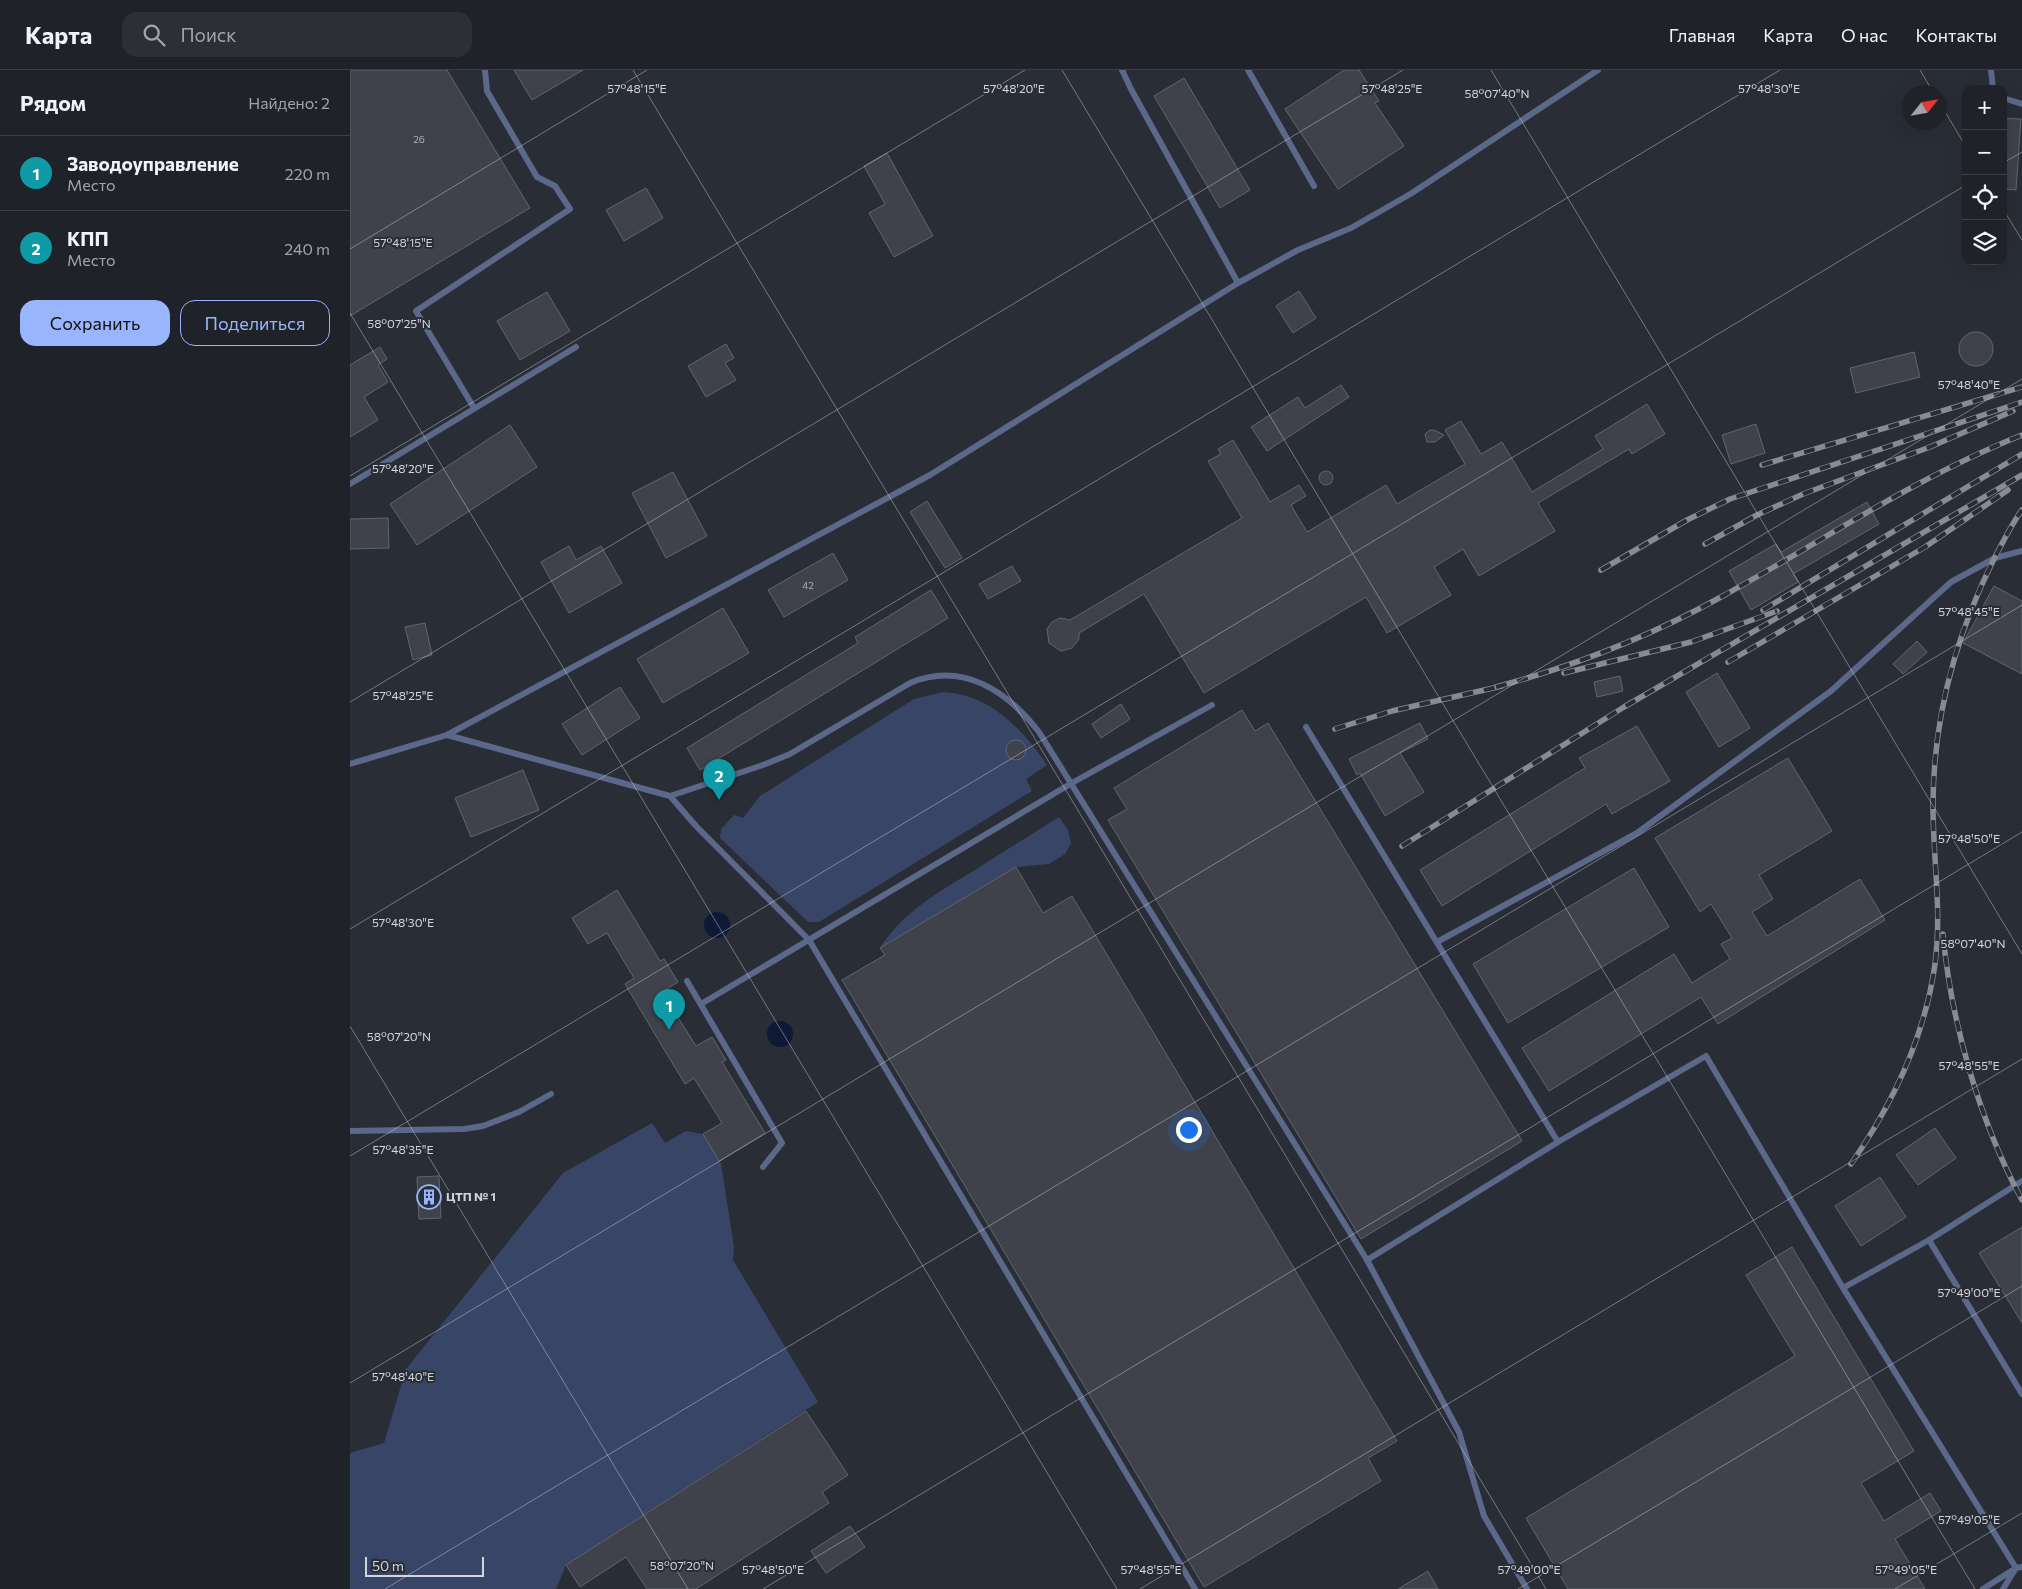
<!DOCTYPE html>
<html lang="ru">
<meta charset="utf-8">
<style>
body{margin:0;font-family:Commissioner,sans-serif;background:#2c2f34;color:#f1f3f6}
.controls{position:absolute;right:15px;top:15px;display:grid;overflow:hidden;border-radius:10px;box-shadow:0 5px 20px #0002}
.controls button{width:45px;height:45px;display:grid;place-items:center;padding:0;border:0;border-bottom:1px solid #3c3f45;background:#1f2228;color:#f1f3f6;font:25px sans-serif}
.compass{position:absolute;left:1552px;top:15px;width:45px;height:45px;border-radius:50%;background:#1f2228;box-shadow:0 5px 20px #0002;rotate:59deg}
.scale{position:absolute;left:15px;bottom:12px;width:119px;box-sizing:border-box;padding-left:5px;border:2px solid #d3d5db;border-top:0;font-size:14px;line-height:18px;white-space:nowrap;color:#d3d5db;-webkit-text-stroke:4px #292d35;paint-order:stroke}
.you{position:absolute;left:838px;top:1059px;width:18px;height:18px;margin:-12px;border:4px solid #fff;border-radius:50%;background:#1a73e8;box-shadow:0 0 0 8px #1a73e833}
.badge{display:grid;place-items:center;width:32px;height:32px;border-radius:50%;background:#99b5fd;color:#fff;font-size:16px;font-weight:700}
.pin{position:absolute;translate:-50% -41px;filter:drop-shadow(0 1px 2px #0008)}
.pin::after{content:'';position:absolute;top:26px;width:18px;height:15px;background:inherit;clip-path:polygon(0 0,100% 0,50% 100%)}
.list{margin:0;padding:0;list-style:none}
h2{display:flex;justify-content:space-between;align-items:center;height:65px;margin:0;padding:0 20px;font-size:21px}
h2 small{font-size:16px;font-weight:400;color:#a1a4a8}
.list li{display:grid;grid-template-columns:32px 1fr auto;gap:15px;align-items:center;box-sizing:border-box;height:75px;padding:0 20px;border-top:1px solid #3c3f45}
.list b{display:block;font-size:19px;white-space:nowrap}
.list p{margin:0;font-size:16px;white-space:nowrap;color:#a1a4a8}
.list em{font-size:16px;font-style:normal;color:#a1a4a8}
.actions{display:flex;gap:10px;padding:15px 20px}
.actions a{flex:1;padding:11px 0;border:1px solid #99b5fd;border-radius:15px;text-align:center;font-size:18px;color:#99b5fd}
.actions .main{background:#99b5fd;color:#111}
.icon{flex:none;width:28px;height:28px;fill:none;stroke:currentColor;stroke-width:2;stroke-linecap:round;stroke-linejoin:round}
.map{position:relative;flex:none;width:1672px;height:1519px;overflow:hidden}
header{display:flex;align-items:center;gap:30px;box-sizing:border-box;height:70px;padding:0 25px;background:#1f2228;border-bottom:1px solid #3c3f45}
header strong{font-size:24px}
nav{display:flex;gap:28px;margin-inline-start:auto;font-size:18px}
.search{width:350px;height:45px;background:#2c2f34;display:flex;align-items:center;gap:12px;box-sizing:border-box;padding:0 18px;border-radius:15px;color:#a1a4a8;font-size:19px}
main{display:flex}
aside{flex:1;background:#1f2228}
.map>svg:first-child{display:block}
.green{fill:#384567}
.water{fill:#0e1837}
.building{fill:#3f424b;stroke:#61656e}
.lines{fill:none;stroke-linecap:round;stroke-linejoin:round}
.service{stroke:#5b688a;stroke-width:6}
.rail-casing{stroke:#888b92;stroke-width:5.5}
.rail{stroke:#292d35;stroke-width:4;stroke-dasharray:11;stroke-linecap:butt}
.ticks{fill:none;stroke:#d3d5db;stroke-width:1;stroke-opacity:0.45}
.labels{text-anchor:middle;stroke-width:4;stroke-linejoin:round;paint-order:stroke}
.number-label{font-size:10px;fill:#aeb0b7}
.poi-label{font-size:12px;font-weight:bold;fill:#d3d5db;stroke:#292d35;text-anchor:start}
.ticks-label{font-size:12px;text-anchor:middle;fill:#d3d5db;stroke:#292d35;stroke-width:4;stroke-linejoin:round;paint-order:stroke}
</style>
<header>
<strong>Карта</strong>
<div class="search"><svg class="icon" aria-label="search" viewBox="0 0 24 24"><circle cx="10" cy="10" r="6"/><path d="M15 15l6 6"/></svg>Поиск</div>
<nav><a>Главная</a><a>Карта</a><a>О нас</a><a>Контакты</a></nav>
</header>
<main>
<aside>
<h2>Рядом<small>Найдено: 2</small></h2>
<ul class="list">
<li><span class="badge" style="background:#0f9aa8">1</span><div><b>Заводоуправление</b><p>Место</p></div><em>220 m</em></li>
<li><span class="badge" style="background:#0f9aa8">2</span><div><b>КПП</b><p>Место</p></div><em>240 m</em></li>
</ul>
<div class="actions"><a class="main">Сохранить</a><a>Поделиться</a></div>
</aside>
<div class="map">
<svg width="1672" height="1519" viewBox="0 0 1672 1519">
<rect width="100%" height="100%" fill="#292d35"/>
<path class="green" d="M593 622C639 624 673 659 697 695L676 709 682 721 469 852H458L370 768 371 759 384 745 393 748 410 726 564 629Z
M709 747 718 760 721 773 715 784 699 794 666 797 530 878C552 842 592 820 628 798 655 781 682 764 709 747Z
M302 1053 315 1073 336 1061 353 1064 371 1093 384 1177 383 1190 468 1332 216 1495 206 1519H0V1383L34 1373 56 1299 213 1103Z"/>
<path class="water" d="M354 855a13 13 0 1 1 26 0a13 13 0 1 1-26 0Z
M417 964a13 13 0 1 1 26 0a13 13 0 1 1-26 0Z"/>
<path class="building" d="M0 0H97L180 138 0 246Z
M164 0H233L182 30Z
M994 0H1009L1029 31 1025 33 1054 76 988 119 935 39Z
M834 8 900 120 870 138 804 26Z
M1653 48 1671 49 1666 120 1653 119Z
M537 83 583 166 544 187 519 143 535 134 514 96Z
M296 118 313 148 274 171 256 140Z
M949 221 966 248 943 263 926 236Z
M197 222 220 261 170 290 147 251Z
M1609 279a17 17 0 1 1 34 0a17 17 0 1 1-34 0Z
M376 274 384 288 375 293 386 310 356 327 338 296Z
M30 277 37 289 28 295 38 312 14 327 28 350 0 367V295Z
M1564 282 1570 307 1506 323 1500 298Z
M991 315 999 327 917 381 901 357 948 327 955 338Z
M1297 334 1315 364 1282 384 1279 379 1188 433 1205 461 1129 506 1113 479 1084 497 1101 525 1037 563 1016 527 854 623 794 524 729 563V569L722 578 711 581 699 573 697 559 702 552 710 548 720 550 892 448 858 391 871 384 868 379 883 370 920 432 949 415 956 426 941 435 957 462 1036 415 1047 434 1115 394 1095 360 1111 351 1131 384 1152 372 1182 422 1253 379 1245 366Z
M1406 354 1415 383 1381 394 1372 365Z
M160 355 187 397 67 475 40 434Z
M1080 360H1084L1094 365 1085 372H1077L1075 364Z
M969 408a7 7 0 1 1 14 0a7 7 0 1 1-14 0Z
M323 402 357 466 316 488 282 423Z
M577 431 612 488 595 498 560 442Z
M1517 432 1529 454 1443 504 1448 512 1401 540 1379 501 1426 474 1431 482Z
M38 448 39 478 0 479V449Z
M219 476 226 490 251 476 272 513 219 543 191 492Z
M483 483 498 510 434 547 418 520Z
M662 496 671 511 638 529 629 514Z
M1644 516 1672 531V604L1613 573Z
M581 520 598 548 350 700 337 678 508 573 505 567Z
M373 538 399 583 313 633 287 589Z
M75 553 82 585 63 590 55 557Z
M1567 571 1577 582 1553 604 1543 594Z
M1367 603 1400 658 1369 677 1336 622Z
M1270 606 1273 621 1247 627 1244 612Z
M270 617 290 648 232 685 212 654Z
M771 634 780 649 751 668 742 654Z
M892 640 905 661 918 653 1172 1071 1011 1169 758 750 777 739 764 718Z
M1070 653 1078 669 1050 683 1074 722 1035 746 1010 703 1007 705 999 689Z
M1287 656 1320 711 1262 744 1256 734 1092 836 1070 800 1235 698 1229 688Z
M656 680a10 10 0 1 1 20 0a10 10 0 1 1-20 0Z
M1438 688 1482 761 1409 805 1423 829 1402 842 1417 866 1510 809 1535 850 1368 954 1351 927 1199 1021 1172 978 1324 884 1342 913 1380 889 1371 874 1382 868 1361 834 1350 842 1305 768Z
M173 700 189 740 121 767 105 728Z
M666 797 693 843 722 826 1047 1371 1018 1388 1031 1411 854 1517 492 910 535 885 530 878Z
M1284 798 1319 857 1158 953 1123 894Z
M267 820 310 891 314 889 328 912 312 922 346 976 362 967 376 990 372 992 415 1063 369 1091 353 1064 372 1053 344 1008 335 1014 309 971 275 914 284 908 257 863 238 874 222 848Z
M1585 1058 1606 1088 1568 1115 1546 1085Z
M89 1106 91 1148 69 1149 67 1107Z
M1530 1107 1556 1147 1511 1176 1485 1136Z
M1672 1157V1253L1629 1183Z
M1442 1177 1564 1381 1511 1413 1534 1451 1580 1423 1591 1441 1545 1469 1575 1519H1218L1176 1448 1445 1286 1396 1205Z
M456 1341 498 1405 472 1422 479 1433 346 1519H297L276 1487 230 1517 216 1495Z
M500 1456 515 1477 476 1503 461 1481Z
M1078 1501 1088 1519H1048Z"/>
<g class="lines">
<path class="service" d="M772 0 781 19 888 213
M898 0 964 116
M1641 0 1643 19
M1653 28 1672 34
M124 338 66 241 220 139 205 116 187 107 137 21 135 0
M0 414 226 277
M956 657 1208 1072
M97 665 320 726 346 756 459 870 845 1519
M0 694 97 665 580 405 888 213 948 180 1001 158 1062 123 1248 0
M320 726 413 695 440 684 560 613C613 591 657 621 689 662L1017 1190 1109 1362 1134 1446 1177 1519
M1087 872 1287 763 1481 621 1601 512 1645 488 1672 481
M337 911 432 1073 413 1097
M351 934 722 713 862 635
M0 1061 114 1059 133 1056 169 1042 201 1024
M1579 1170 1672 1324
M1017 1190 1208 1072 1356 986 1493 1218 1666 1498 1633 1519
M1493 1218 1579 1170 1672 1111
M1653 1519 1666 1498 1672 1497"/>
<g class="rail-casing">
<path id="rail" d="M1412 395 1672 317
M1355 474 1407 445 1453 424 1580 377 1663 341
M1251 500 1337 450 1380 429 1672 332
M1413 540 1672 384
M1378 592 1575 477 1658 420
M1214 603 1341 572 1427 541
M1146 617C1224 596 1301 566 1371 527 1471 472 1566 407 1672 365
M985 659 1042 641 1152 616
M1052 776 1274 637 1672 405
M1593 864C1601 953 1630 1052 1672 1130
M1501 1094C1542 1035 1575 966 1585 894 1592 841 1583 789 1583 736 1583 648 1605 567 1644 489 1653 472 1661 455 1672 440"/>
</g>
<use href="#rail" class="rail"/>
</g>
<path class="ticks" d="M283 0 1196 1519M712 0 1625 1519M1141 0 1672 884M1570 0 1583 22M1590 33 1616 77M1653 93 1672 82M1653 139 1672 170M0 179 297 0M0 243 767 1519M0 406 675 0M0 632 1053 0M0 859 1430 0M0 956 338 1519M0 1086 1616 115M0 1313 1672 309M35 1519 1672 535M413 1519 1672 762M790 1519 1672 989M1168 1519 1672 1216M1545 1519 1672 1443"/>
<defs>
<g id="building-ring" transform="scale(1.25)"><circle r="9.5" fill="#292d35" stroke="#99b5fd" stroke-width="1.5"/><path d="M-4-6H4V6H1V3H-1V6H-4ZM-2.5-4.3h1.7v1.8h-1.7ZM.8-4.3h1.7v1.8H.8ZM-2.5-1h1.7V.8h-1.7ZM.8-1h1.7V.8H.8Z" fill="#99b5fd"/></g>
</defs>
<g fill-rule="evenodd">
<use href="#building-ring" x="79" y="1127"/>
</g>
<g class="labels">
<g class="number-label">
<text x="69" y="73">26</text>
<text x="458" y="519">42</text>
</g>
<g class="poi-label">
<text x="96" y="1131">ЦТП № 1</text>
</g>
</g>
<g class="ticks-label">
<text x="287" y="23">57°48'15"E</text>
<text x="664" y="23">57°48'20"E</text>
<text x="1042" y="23">57°48'25"E</text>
<text x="1419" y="23">57°48'30"E</text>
<text x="1147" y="28">58°07'40"N</text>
<text x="53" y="177">57°48'15"E</text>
<text x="49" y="258">58°07'25"N</text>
<text x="1619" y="319">57°48'40"E</text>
<text x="53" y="403">57°48'20"E</text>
<text x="1619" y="546">57°48'45"E</text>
<text x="53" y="630">57°48'25"E</text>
<text x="1619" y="773">57°48'50"E</text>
<text x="53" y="857">57°48'30"E</text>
<text x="1623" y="878">58°07'40"N</text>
<text x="49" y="971">58°07'20"N</text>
<text x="1619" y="1000">57°48'55"E</text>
<text x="53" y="1084">57°48'35"E</text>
<text x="1619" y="1227">57°49'00"E</text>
<text x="53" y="1311">57°48'40"E</text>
<text x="1619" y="1454">57°49'05"E</text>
<text x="332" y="1500">58°07'20"N</text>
<text x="423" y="1504">57°48'50"E</text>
<text x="801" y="1504">57°48'55"E</text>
<text x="1179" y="1504">57°49'00"E</text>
<text x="1556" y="1504">57°49'05"E</text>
</g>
</svg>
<div class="controls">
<button>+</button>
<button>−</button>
<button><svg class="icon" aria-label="locate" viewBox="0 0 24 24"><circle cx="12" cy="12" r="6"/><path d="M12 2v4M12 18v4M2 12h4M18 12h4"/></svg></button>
<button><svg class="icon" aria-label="layers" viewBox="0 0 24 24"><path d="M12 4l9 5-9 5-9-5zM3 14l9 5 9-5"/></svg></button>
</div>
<svg class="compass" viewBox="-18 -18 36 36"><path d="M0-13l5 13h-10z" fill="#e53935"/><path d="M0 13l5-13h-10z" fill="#a1a4a8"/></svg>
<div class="scale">50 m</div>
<div class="you"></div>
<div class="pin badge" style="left:319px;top:960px;background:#0f9aa8">1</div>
<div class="pin badge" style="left:369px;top:730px;background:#0f9aa8">2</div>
</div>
</main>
